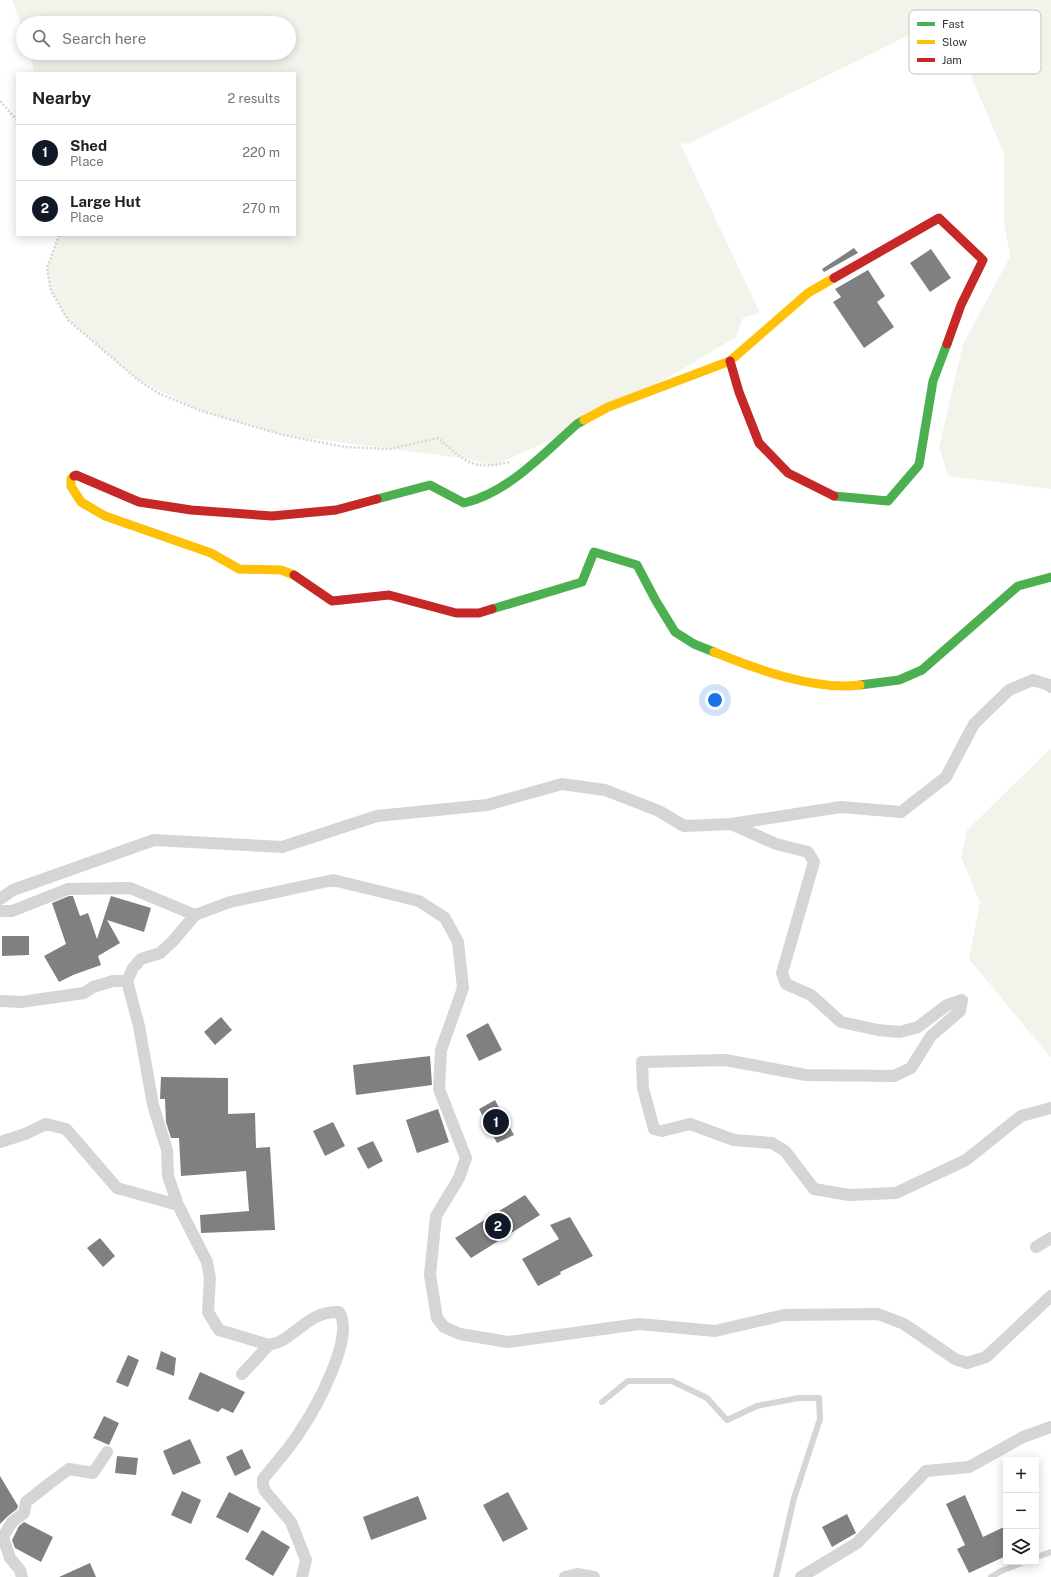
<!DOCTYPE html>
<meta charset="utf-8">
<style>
body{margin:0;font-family:"Public Sans",sans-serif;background:#f2f2f2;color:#202124}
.controls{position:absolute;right:12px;bottom:12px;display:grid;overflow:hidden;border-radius:0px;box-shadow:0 2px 10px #0003}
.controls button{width:36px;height:36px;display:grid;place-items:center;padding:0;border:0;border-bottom:1px solid #e0e0e0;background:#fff;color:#202124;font:20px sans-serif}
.you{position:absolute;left:715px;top:700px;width:14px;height:14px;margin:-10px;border:3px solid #fff;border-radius:50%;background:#1a73e8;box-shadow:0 0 0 6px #1a73e833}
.badge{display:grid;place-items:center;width:26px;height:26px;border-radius:50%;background:#111827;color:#fff;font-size:13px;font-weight:700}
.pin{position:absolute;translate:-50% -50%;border:2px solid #fff;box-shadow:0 1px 4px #0006}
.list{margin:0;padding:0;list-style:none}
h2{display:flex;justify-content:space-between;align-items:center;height:52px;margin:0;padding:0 16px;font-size:17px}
h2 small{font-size:13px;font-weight:400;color:#757577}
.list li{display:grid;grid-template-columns:26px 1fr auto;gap:12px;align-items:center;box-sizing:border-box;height:56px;padding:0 16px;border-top:1px solid #e0e0e0}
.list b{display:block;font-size:15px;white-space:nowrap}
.list p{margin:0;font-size:13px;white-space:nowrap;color:#757577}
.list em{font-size:13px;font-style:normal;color:#757577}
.icon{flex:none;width:22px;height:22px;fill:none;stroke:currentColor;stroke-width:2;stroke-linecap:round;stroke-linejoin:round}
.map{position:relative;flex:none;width:1051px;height:1577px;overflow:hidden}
.search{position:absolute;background:#fff;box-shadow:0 2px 10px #0003;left:16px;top:16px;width:280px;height:44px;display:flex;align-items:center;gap:10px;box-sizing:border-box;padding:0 14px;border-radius:22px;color:#757577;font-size:15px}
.panel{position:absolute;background:#fff;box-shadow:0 2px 10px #0003;left:16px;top:72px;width:280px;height:164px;border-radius:0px}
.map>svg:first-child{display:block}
.green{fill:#f2f4ec}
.building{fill:#808080}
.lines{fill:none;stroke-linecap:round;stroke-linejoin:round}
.path{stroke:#d5d5d5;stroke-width:2.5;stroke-dasharray:2 2;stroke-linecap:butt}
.lane{stroke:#d5d5d5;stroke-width:6}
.street{stroke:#d5d5d5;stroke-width:12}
.fast{stroke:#4caf50;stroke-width:9}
.slow{stroke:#ffc107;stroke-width:9}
.jam{stroke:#c62828;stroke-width:9}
.key{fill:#fff;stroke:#c1c1c1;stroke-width:1}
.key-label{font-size:11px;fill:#313131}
</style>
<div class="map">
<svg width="1051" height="1577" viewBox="0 0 1051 1577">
<rect width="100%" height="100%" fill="#fff"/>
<path class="green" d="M12 0H1051V489L948 476 939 447 963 344 1010 257 1004 222V154L946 17 688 144 680 143 760 313 743 318 736 337 607 414 494 466 461 458 283 435 201 411 137 379 68 320 51 291 47 268 59 235H295V73H34L30 53H289V23H23V31Z
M1050 749H1051V1058L969 959 980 902 961 857 967 830Z"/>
<path class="building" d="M854 248 858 253 824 272 822 269Z
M931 249 951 278 930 292 910 263Z
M868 270 885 296 877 302 894 327 864 348 833 302 841 297 835 289Z
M69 896H73L80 916 88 913 97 939 111 896 151 908 144 932 107 920 120 943 98 956 101 965 73 975 59 982 44 956 66 944 52 903Z
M2 936H29V955L2 956Z
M221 1017 232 1030 215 1045 204 1032Z
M488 1023 502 1050 479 1061 466 1035Z
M430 1056 432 1085 356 1095 353 1065Z
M161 1077 228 1078V1114L255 1113 256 1148 270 1147 275 1230 201 1233 200 1215 249 1211 246 1171 181 1176 179 1138H171L166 1122 165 1099H160Z
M495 1100 514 1135 497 1143 479 1109Z
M438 1109 449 1142 417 1153 406 1120Z
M333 1122 345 1146 325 1156 313 1131Z
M373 1141 383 1161 368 1169 357 1148Z
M525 1195 540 1215 471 1258 455 1238Z
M570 1217 593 1256 560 1272 561 1274 538 1286 522 1259 559 1239 550 1225Z
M100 1238 115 1256 103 1267 87 1248Z
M161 1351 176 1358 174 1376 156 1369Z
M128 1355 139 1360 128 1387 116 1382Z
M200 1372 245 1392 233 1413 222 1408 218 1412 188 1399Z
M104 1416 119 1423 109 1445 93 1438Z
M190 1439 201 1463 173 1475 163 1451Z
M242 1449 251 1468 235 1476 226 1457Z
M117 1456 138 1458 136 1475 115 1473Z
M0 1476 18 1506 17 1509 8 1516 0 1524Z
M182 1491 201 1500 191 1524 171 1515Z
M229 1492 261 1508 248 1533 216 1517Z
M508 1492 528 1529 503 1542 483 1505Z
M965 1495 983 1537 1006 1526V1556L969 1573 957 1549 965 1545 946 1504Z
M418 1496 427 1519 371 1540 363 1517Z
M847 1514 856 1533 832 1547 822 1527Z
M24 1522 53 1537 41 1562 15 1548 12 1540 19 1526Z
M262 1530 290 1547 273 1576 245 1559Z
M90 1563 96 1577H59Z"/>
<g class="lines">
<path class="path" d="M0 101 17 120
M59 235 47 268 51 291 68 320 137 379 158 393 201 411 283 435 345 447 390 449 438 438C466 462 472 471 510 462"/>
<path class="lane" d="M602 1402 628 1381H672L707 1398 727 1420 757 1406 799 1398H819L820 1419 794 1498 776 1577
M1036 1557 1051 1552
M991 1577 1001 1571 1024 1562"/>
<path class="street" d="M731 824 776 844 808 852 814 862 782 973 786 984 811 995 841 1022 878 1030 900 1032 918 1027 947 1005 962 1000 960 1011 931 1036 911 1068 894 1076 806 1075 725 1060 642 1062 643 1088 654 1129 662 1131 690 1124 734 1140 772 1143 785 1151 814 1189 849 1195 896 1193 966 1160 1021 1116 1051 1108
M0 899 13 890 154 840 282 847 377 816 487 805 562 784 605 790 659 811 684 826 731 824 841 807 901 812 946 777 974 724 1009 690 1033 680 1049 685 1051 687
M0 911H12L68 889 130 888 195 915 230 902 333 880 419 901 445 918 458 942 463 988 441 1050 439 1089 466 1158 459 1178 436 1216 430 1275 437 1318 444 1327 460 1334 508 1342 639 1324 715 1331 784 1315 878 1314 904 1324 955 1359 967 1363 986 1357 1051 1296
M0 1001 21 1002 84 993 93 987 113 981H127
M0 1142 25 1134 46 1124 66 1129 117 1188 178 1205 207 1262 210 1278 208 1312 219 1330 269 1345 242 1374
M178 1205 168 1176 167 1150 153 1105 139 1026 127 981 133 968 141 959 160 953 173 941 195 915
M1036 1247 1051 1238
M269 1345C272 1344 277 1343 281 1341 301 1330 312 1311 339 1312 356 1337 314 1411 299 1433 289 1449 275 1464 263 1479V1485L265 1491 291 1522 306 1560 302 1577
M22 1577 20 1570 10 1558 3 1537 12 1522 24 1513 26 1502 50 1483 69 1469 93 1473 107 1452
M565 1577 577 1574 594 1577
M801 1577 857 1543 926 1471 969 1467 1023 1437 1051 1427"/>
<path class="fast" d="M834 496 888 501 919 465 933 381 947 344
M377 499 430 485 464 503C509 492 543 454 577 424L584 420
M492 609 582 582 594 552 637 565 656 601 675 632 694 644 714 652
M860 685 899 680 922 670 1018 586 1051 577"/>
<path class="slow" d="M584 420 608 407 730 361 808 293 834 278
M74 476 71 479V486L81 502 105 516 211 553 239 569 281 570 294 575
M714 652C756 669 815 691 860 685"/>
<path class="jam" d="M834 278 939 218 983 260 961 305 947 344
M730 361 739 392 759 443 788 473 834 496
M74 476 76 475 139 502 191 510 272 516 336 510 377 499
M294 575 332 601 389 595 456 613H479L492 609"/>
</g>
<rect x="909" y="10" width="132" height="64" rx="6" class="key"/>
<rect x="917" y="22" width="18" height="4" fill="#4caf50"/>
<rect x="917" y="40" width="18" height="4" fill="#ffc107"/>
<rect x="917" y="58" width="18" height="4" fill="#c62828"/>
<g class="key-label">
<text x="942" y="28">Fast</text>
<text x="942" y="46">Slow</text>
<text x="942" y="64">Jam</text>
</g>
</svg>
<div class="controls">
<button>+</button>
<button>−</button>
<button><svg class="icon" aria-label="layers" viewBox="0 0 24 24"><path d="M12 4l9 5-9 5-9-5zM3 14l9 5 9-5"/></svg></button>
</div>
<div class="you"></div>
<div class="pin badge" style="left:496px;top:1122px">1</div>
<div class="pin badge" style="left:498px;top:1226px">2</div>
<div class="search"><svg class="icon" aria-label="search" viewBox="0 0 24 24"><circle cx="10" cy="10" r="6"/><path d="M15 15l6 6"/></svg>Search here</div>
<section class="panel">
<h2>Nearby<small>2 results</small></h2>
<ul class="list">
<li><span class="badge">1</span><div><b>Shed</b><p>Place</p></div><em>220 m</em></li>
<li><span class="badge">2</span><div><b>Large Hut</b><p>Place</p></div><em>270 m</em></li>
</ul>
</section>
</div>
